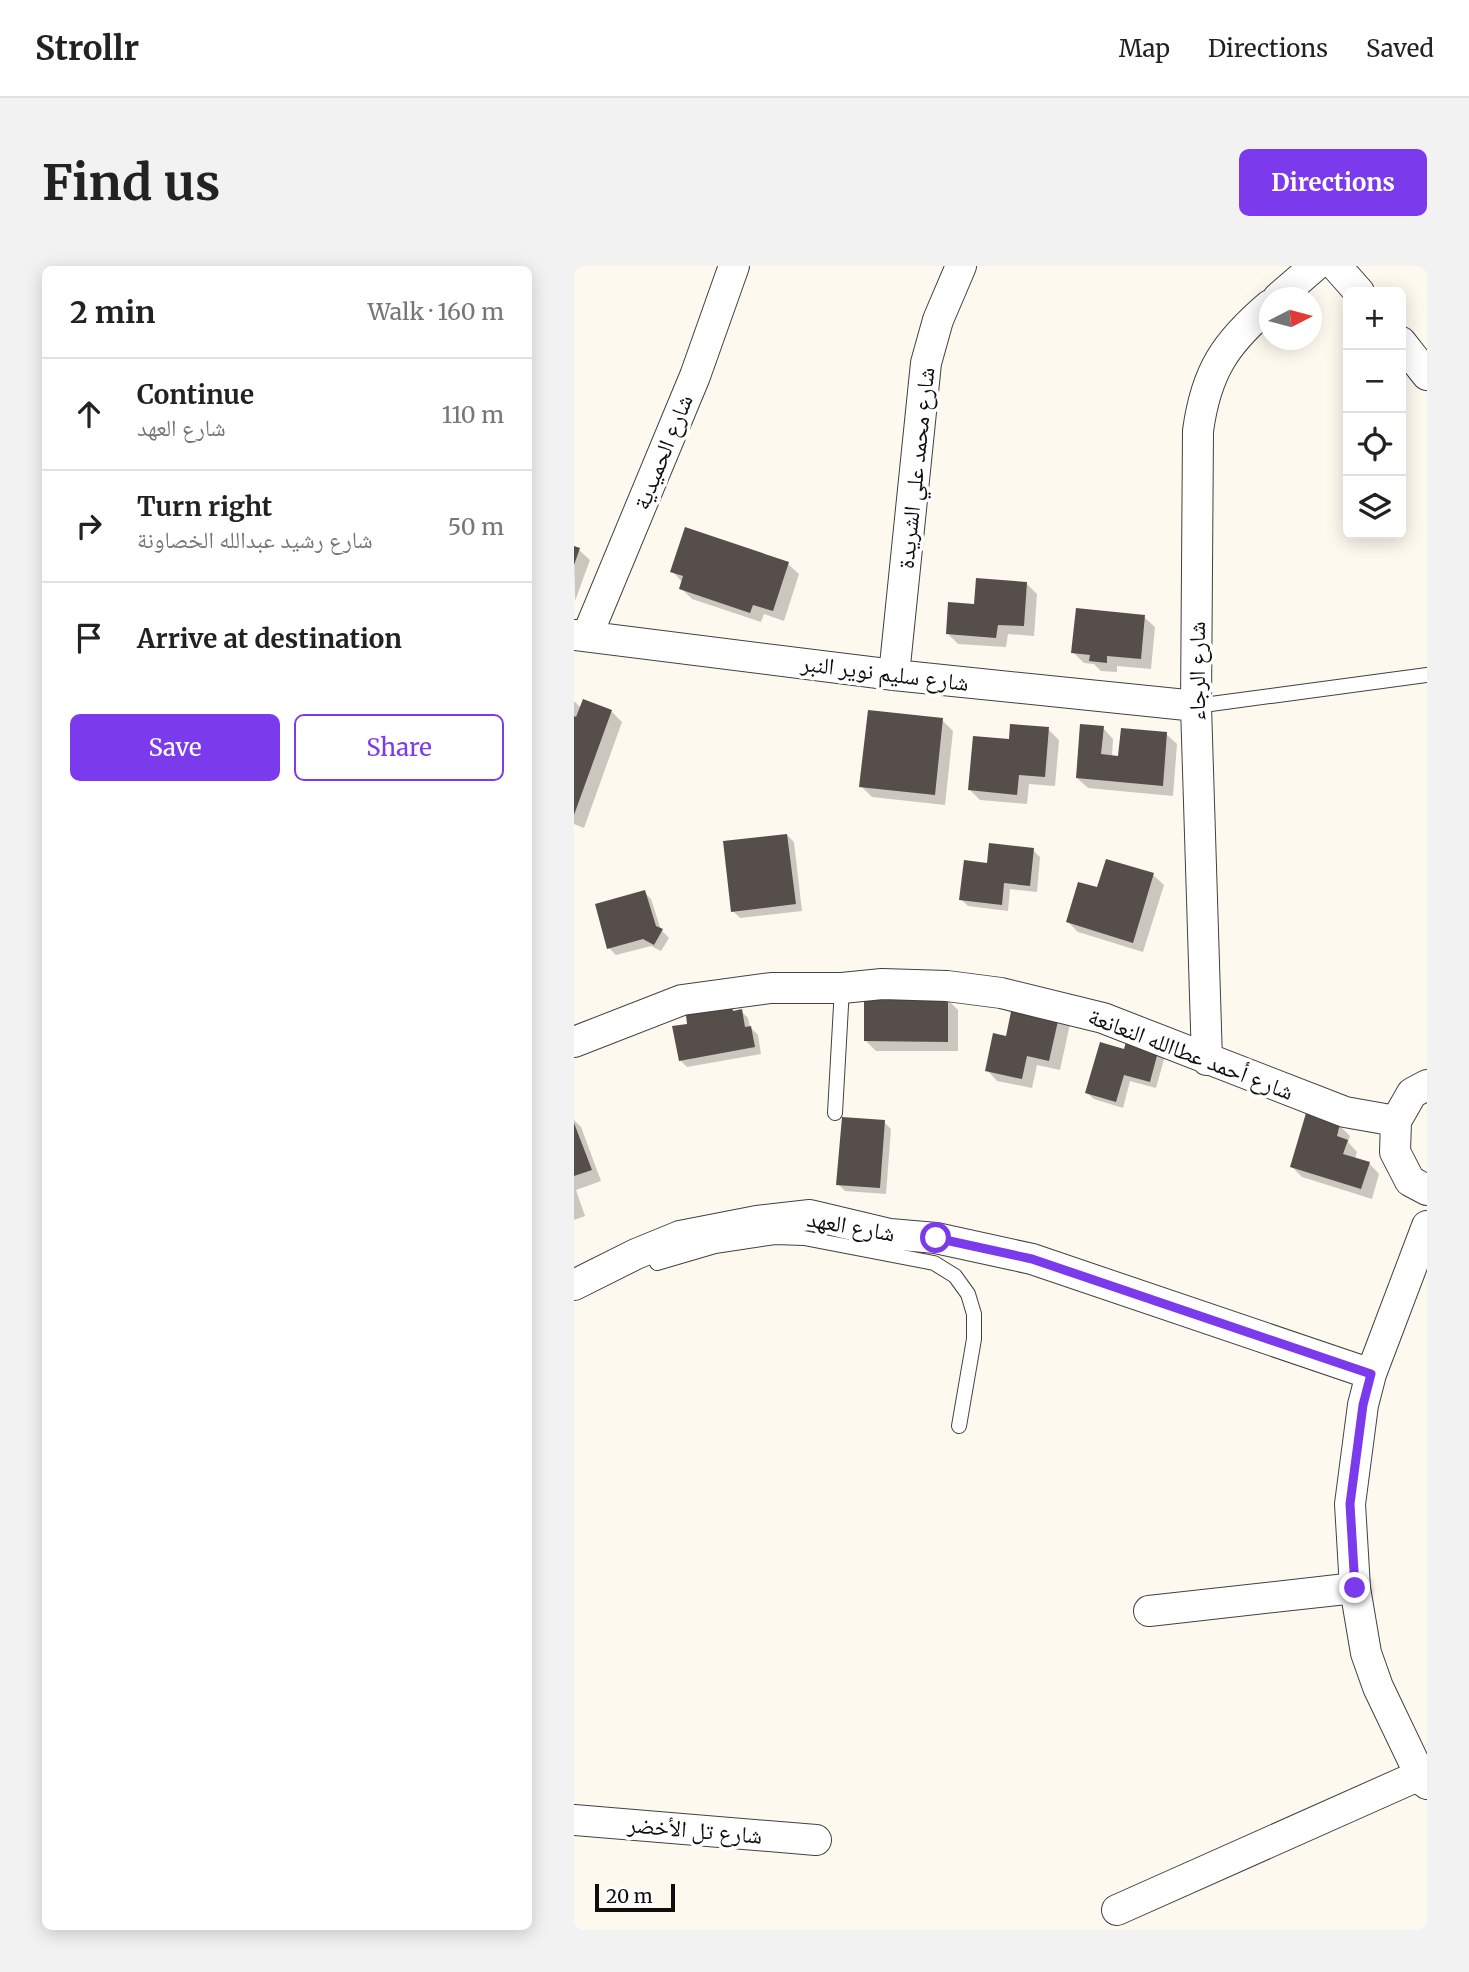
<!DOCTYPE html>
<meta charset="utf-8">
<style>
body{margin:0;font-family:Merriweather,"Noto Naskh Arabic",serif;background:#f2f2f2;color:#222}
.controls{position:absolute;right:21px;top:21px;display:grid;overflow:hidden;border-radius:10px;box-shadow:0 4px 18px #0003}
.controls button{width:63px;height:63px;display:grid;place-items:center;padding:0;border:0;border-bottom:2px solid #e0e0e0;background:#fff;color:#222;font:35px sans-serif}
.compass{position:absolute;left:685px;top:21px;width:63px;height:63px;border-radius:50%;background:#fff;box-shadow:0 4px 18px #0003;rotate:84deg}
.scale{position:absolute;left:21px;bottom:18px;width:80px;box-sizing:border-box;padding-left:7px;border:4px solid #0e0e0e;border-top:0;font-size:19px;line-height:24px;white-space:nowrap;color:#0e0e0e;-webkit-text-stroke:5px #fff;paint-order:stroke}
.stop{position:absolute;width:21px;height:21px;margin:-16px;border:5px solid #7c3aed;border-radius:50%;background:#fff}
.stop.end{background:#7c3aed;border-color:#fff;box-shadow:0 2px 7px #0008}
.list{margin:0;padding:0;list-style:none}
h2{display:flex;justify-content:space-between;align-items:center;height:91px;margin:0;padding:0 28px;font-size:30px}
h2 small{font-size:23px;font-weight:400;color:#767676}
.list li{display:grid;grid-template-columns:46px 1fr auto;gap:21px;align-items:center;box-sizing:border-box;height:112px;padding:0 28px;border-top:2px solid #e0e0e0}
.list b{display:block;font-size:26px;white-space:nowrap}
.list p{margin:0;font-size:23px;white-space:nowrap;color:#767676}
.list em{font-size:23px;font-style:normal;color:#767676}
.actions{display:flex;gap:14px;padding:21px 28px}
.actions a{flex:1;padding:16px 0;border:2px solid #7c3aed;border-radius:10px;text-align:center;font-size:24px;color:#7c3aed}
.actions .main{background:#7c3aed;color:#fff}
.icon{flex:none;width:38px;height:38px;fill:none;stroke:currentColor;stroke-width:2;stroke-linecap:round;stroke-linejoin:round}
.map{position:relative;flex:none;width:853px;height:1664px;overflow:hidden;border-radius:10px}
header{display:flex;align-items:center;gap:42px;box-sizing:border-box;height:98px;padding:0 35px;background:#fff;border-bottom:2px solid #e0e0e0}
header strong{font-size:33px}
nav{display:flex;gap:38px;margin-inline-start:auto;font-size:24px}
.intro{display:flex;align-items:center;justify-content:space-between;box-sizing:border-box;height:168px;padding:0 42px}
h1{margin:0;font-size:49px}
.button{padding:18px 32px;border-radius:10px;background:#7c3aed;color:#fff;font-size:24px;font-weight:700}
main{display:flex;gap:42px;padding:0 42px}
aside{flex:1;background:#fff;border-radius:10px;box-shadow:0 4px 18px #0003}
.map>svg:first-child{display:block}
.shadow{fill:#0003}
.building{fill:#564e4b}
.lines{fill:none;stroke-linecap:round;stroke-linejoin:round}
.service-casing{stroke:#414141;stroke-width:16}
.minor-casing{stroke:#414141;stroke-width:32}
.service{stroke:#fff;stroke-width:14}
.minor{stroke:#fff;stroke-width:30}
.route{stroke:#7c3aed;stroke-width:9}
.labels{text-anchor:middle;stroke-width:7;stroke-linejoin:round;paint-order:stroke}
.street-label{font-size:23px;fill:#0e0e0e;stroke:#fff}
</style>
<header>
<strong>Strollr</strong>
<nav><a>Map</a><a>Directions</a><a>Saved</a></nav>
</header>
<div class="intro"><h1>Find us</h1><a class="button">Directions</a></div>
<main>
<aside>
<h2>2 min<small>Walk · 160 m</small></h2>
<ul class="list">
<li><svg class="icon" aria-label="ahead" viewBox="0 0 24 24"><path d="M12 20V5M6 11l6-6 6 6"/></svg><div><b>Continue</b><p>شارع العهد</p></div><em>110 m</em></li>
<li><svg class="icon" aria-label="right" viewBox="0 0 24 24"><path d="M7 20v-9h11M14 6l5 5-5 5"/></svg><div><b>Turn right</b><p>شارع رشيد عبدالله الخصاونة</p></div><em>50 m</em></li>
<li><svg class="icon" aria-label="arrive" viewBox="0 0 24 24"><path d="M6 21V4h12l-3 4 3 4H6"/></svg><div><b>Arrive at destination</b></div></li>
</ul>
<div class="actions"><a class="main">Save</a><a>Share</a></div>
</aside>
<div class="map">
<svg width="853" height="1664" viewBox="0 0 853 1664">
<rect width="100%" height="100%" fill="#fef9ef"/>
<path class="shadow" d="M0 281 5 284 16 294 1 335Z
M214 298 225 308 210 355 190 348 187 356 118 333 107 322 109 317 98 305Z
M452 317 463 328 460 370 434 368 432 381 384 378 374 368 401 339Z
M570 351 581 361 577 403 543 400V406L527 405 520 398 510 397 499 386Z
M0 435 7 442 37 445 48 456 10 562 0 558Z
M368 454 379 465 371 539 298 531 287 520Z
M529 462 539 473 538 491 546 492 592 468 603 478 599 530 514 522 503 512Z
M474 463 485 474 481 520 455 518 453 538 406 534 396 524 436 475Z
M213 569 220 576 228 645 166 652 159 645Z
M459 584 466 591 463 626 436 623 434 645 394 640 387 633Z
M533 595 579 609 590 619 569 686 504 666 494 656 524 624Z
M70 626 77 633 87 664 95 672 87 685 77 680 42 689 35 682Z
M373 733 384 744V785H302L291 774Z
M441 738 496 758 486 804 463 799 458 822 423 815 413 804 433 772Z
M158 743 161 746 167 745 174 752 176 761 184 769 187 788 113 801 106 794 115 759Z
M555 774 591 790 582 822 556 815 549 842 520 833 513 827 551 785Z
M0 854 7 861 27 915 2 924 11 950 0 954Z
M310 856 317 863 312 928 271 925 264 918Z
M765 859 776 870 774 876 783 886 781 893 795 897 805 908 798 933 728 911 718 901Z"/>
<path class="building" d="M111 261 215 296 199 345 179 339 176 347 105 323 109 310 96 306Z
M0 280 6 282 0 299Z
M402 312 453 316 450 360 424 359 422 372 372 368 374 336 400 338Z
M502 342 571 349 567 393 533 390V397L515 395 516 389 497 387Z
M9 433 38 444 0 549V450L2 451Z
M294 444 369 452 361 529 285 521Z
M436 458 475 461 471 511 445 509 443 529 394 524 399 470 435 473Z
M506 458 530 460 527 488 544 490 547 462 593 466 589 520 502 512Z
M213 568 222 638 157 646 149 575Z
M415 577 460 582 456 620 430 617 428 639 385 634 390 594 413 597Z
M532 593 580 607 559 677 492 656 504 616 523 621Z
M71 624 82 660 89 663 80 679 69 673 33 683 21 638Z
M290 731H374V776L290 775Z
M439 736 486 746 475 795 453 790 448 813 411 805 419 767 432 770Z
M158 741 159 745 168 743 171 761 177 760 181 781 105 795 98 760 113 758 112 749Z
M553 772 585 782 576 816 550 809 542 836 511 827 526 776 550 783Z
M732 847 766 858 763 870 774 874 769 888 796 896 787 923 716 901Z
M268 851 311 854 306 922 262 919Z
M0 857 18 904 0 910Z"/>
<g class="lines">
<g class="service-casing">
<path id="service" d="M622 440 853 409
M261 847 268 722
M83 997 141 980 201 971 230 972 360 997 381 1010 394 1028 400 1048V1073L385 1160"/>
</g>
<g class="minor-casing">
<path id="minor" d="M762 0 785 26
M704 32 741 0
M827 76 853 109
M0 369 320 409 622 440
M13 370 121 110 160 0
M320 409 352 97 364 54 387 0
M0 776 108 734 197 722H268L308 718 373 720 427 727 529 752 771 846 822 855
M633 794 622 440 624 165C632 106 651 77 696 39
M853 819 838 827 822 855 821 886 836 915 853 924
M853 960 797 1108 789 1139 776 1238 781 1322 792 1387 804 1421 846 1509 853 1518
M0 1019 62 988 106 970 183 955 236 949 316 968 362 972 458 993 797 1108
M575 1345 781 1322
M0 1554 242 1574
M543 1644 846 1509"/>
</g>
<use href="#service" class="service"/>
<use href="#minor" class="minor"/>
</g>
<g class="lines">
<path class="route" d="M362 972 458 993 797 1108 789 1139 776 1238 781 1322"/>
</g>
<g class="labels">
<g class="street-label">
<text transform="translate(89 186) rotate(-68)" y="8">شارع الحميدية</text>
<text transform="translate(342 202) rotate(-84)" y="8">شارع محمد علي الشريدة</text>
<text transform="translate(623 405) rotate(-90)" y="8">شارع الرجاء</text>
<text transform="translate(311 407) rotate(7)" y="8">شارع سليم نوير النبر</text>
<text transform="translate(617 788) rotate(21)" y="8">شارع أحمد عطاالله النعانعة</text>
<text transform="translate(277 960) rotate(10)" y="8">شارع العهد</text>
<text transform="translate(121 1564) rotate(5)" y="8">شارع تل الأخضر</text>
</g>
</g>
</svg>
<div class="controls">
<button>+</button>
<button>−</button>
<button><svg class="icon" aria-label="locate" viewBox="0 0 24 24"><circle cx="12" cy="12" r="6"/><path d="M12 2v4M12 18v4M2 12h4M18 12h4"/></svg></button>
<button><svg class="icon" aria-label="layers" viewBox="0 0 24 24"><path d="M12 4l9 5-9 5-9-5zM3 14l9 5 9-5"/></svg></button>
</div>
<svg class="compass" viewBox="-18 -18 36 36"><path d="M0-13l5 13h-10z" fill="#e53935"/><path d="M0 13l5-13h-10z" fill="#767676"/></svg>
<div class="scale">20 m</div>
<div class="stop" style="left:362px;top:972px"></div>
<div class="stop end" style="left:781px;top:1322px"></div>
</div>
</main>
